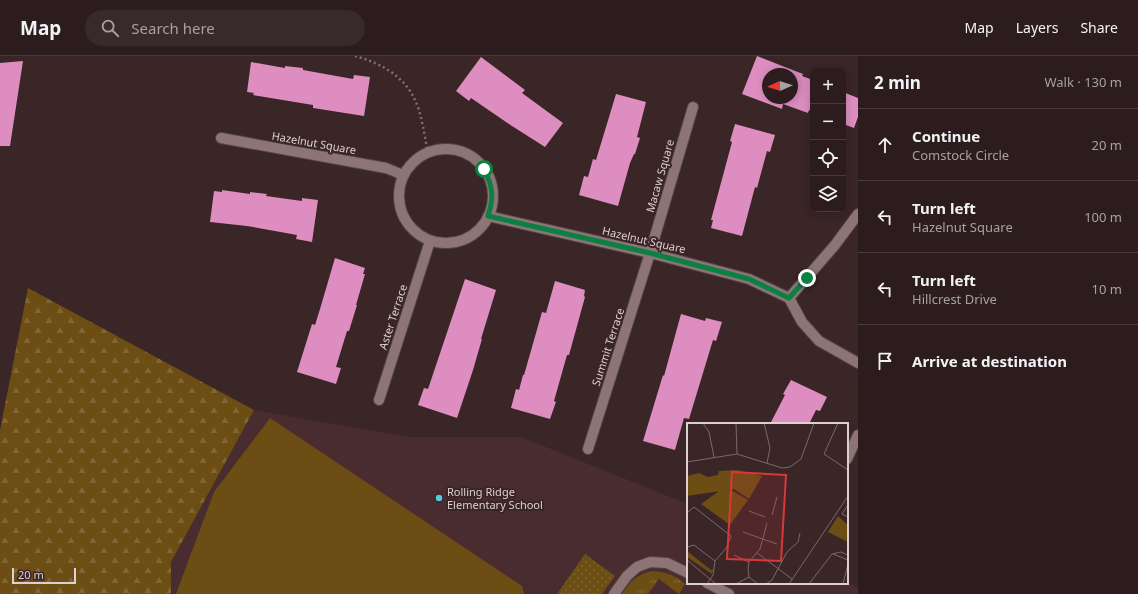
<!DOCTYPE html>
<meta charset="utf-8">
<style>
body{margin:0;font-family:"Noto Sans",sans-serif;background:#38292a;color:#f1f3f6}
.controls{position:absolute;right:12px;top:12px;display:grid;overflow:hidden;border-radius:8px;box-shadow:0 2px 10px #0003}
.controls button{width:36px;height:36px;display:grid;place-items:center;padding:0;border:0;border-bottom:1px solid #483a3b;background:#2c1c1d;color:#f1f3f6;font:20px sans-serif}
.compass{position:absolute;left:762px;top:12px;width:36px;height:36px;border-radius:50%;background:#2c1c1d;box-shadow:0 2px 10px #0003;rotate:267deg}
.scale{position:absolute;left:12px;bottom:10px;width:64px;box-sizing:border-box;padding-left:4px;border:2px solid #ded0d1;border-top:0;font-size:11px;line-height:14px;white-space:nowrap;color:#ded0d1;-webkit-text-stroke:3px #3a2527;paint-order:stroke}
.stop{position:absolute;width:12px;height:12px;margin:-9px;border:3px solid #0b8043;border-radius:50%;background:#fff}
.stop.end{background:#0b8043;border-color:#fff;box-shadow:0 1px 4px #0008}
.list{margin:0;padding:0;list-style:none}
h2{display:flex;justify-content:space-between;align-items:center;height:52px;margin:0;padding:0 16px;font-size:17px}
h2 small{font-size:13px;font-weight:400;color:#a6a1a4}
.list li{display:grid;grid-template-columns:26px 1fr auto;gap:12px;align-items:center;box-sizing:border-box;height:72px;padding:0 16px;border-top:1px solid #483a3b}
.list b{display:block;font-size:15px;white-space:nowrap}
.list p{margin:0;font-size:13px;white-space:nowrap;color:#a6a1a4}
.list em{font-size:13px;font-style:normal;color:#a6a1a4}
.icon{flex:none;width:22px;height:22px;fill:none;stroke:currentColor;stroke-width:2;stroke-linecap:round;stroke-linejoin:round}
.map{position:relative;flex:none;width:858px;height:538px;overflow:hidden}
header{display:flex;align-items:center;gap:24px;box-sizing:border-box;height:56px;padding:0 20px;background:#2c1c1d;border-bottom:1px solid #483a3b}
header strong{font-size:19px}
nav{display:flex;gap:22px;margin-inline-start:auto;font-size:14px}
.search{width:280px;height:36px;background:#38292a;display:flex;align-items:center;gap:10px;box-sizing:border-box;padding:0 14px;border-radius:22px;color:#a6a1a4;font-size:15px}
main{display:flex}
aside{flex:1;background:#2c1c1d}
.map>svg:first-child{display:block}
.built{fill:#482c2f}
.grass{fill:url(#grass-tufts)}
.forest{fill:url(#forest-firs)}
.park{fill:url(#park-dots)}
.pitch{fill:#6c4d14}
.building{fill:#de8dc1;fill-rule:evenodd}
.lines{fill:none;stroke-linecap:round;stroke-linejoin:round}
.service-casing{stroke:#554446;stroke-width:12}
.minor-casing{stroke:#554446;stroke-width:12}
.path{stroke:#837173;stroke-width:2.5;stroke-dasharray:2 3;stroke-linecap:butt}
.service{stroke:#8d7475;stroke-width:10}
.minor{stroke:#8d7475;stroke-width:10}
.route{stroke:#0b8043;stroke-width:5}
.poi-dot{fill:#55cadf;stroke:#3a2527;stroke-width:1.5}
.labels{text-anchor:middle;stroke-width:4;stroke-linejoin:round;paint-order:stroke}
.street-label{font-size:11px;fill:#ded0d1;stroke:#3a2527}
.poi-label{font-size:11px;fill:#ded0d1;stroke:#3a2527;text-anchor:start}
.inset-road{fill:none;stroke:#7c696b;stroke-width:1}
.view{fill:#d73939;fill-opacity:0.15;stroke:#d73939;stroke-width:2}
.inset-edge{fill:none;stroke:#ded0d1;stroke-width:2}
</style>
<header>
<strong>Map</strong>
<div class="search"><svg class="icon" aria-label="search" viewBox="0 0 24 24"><circle cx="10" cy="10" r="6"/><path d="M15 15l6 6"/></svg>Search here</div>
<nav><a>Map</a><a>Layers</a><a>Share</a></nav>
</header>
<main>
<div class="map">
<svg width="858" height="538" viewBox="0 0 858 538">
<defs>
<pattern id="grass-tufts" width="24" height="20" patternUnits="userSpaceOnUse"><rect width="24" height="20" fill="#6c4d14"/><path d="M3 7l-1-3M5 7V3M7 7l1-3M15 17l-1-3M17 17v-4M19 17l1-3" fill="none" stroke="#816635"/></pattern>
<pattern id="forest-firs" width="22" height="20" patternUnits="userSpaceOnUse"><rect width="22" height="20" fill="#6c4d14"/><path d="M5 1l3.5 6h-7zM16 11l3.5 6h-7z" fill="#816635"/></pattern>
<pattern id="park-dots" width="8" height="8" patternUnits="userSpaceOnUse"><rect width="8" height="8" fill="#6c4d14"/><path d="M2 2h.1M6 6h.1" fill="none" stroke="#816635" stroke-width="1.8" stroke-linecap="round"/></pattern>
</defs>
<rect width="100%" height="100%" fill="#3a2527"/>
<path class="built" d="M254 354 409 381H521L688 448V527H847V526L858 532V538H171V506Z"/>
<path class="grass" d="M652 515C665 516 676 519 685 528L679 538 659 523 648 538H622C631 525 636 519 652 515Z"/>
<path class="forest" d="M28 232 254 354 171 506V538H0V374Z"/>
<path class="park" d="M585 498 615 520 602 538H557Z"/>
<path class="pitch" d="M270 362 522 530 524 538H176L214 436Z"/>
<path class="building" d="M757 0 803 18 802 20 813 24V56L809 54 808 57 783 48 782 53 742 38ZM768 18H792V42H768Z
M481 1 525 34 522 37 563 67 545 91 512 70 471 42 469 45 456 35Z
M23 5 10 90H0V7Z
M251 6 285 12V10L303 12V14L353 23 354 19 370 21 364 60 313 52V49L253 39 254 37 247 36Z
M843 36 858 42V61L854 72 843 68Z
M616 38 646 46 637 81 640 82 635 98H634L630 107 618 150 579 139 584 120 588 121 593 103 596 104Z
M735 68 775 79 770 96 767 95 757 132 755 131 742 180 711 172 713 164H711L732 86 730 85Z
M222 134 250 138V136L267 138 266 140 302 145V142L318 144 312 186 296 183 297 179 247 170 210 166 214 135 222 136Z
M335 202 365 212 363 218H365L356 249H357L349 275H347L336 311 341 312 336 328 297 316 312 268 315 269 320 253Z
M465 223 496 234 481 283H482L473 314 457 362 418 349 424 332 428 333Z
M555 225 585 234 584 240 585 241 569 299H567L554 345 556 346 550 363 511 352 516 333 519 334 523 319H524L542 256 546 257Z
M681 258 705 265 706 262 722 266 716 285 713 284 689 363 684 362 675 394 643 385 663 319 664 320Z
M791 324 827 341 820 355 816 354 809 368H770L785 339 783 338Z"/>
<g class="lines">
<g class="service-casing">
<path id="service" d="M707 527 729 538
M614 538 627 520 637 511 650 506 667 507 688 517"/>
</g>
<g class="minor-casing">
<path id="minor" d="M221 82 386 112 403 119
M399 140a47 47 0 1 1 94 0a47 47 0 1 1-94 0Z
M488 160 650 197 749 223 789 242
M789 242 835 189 858 158
M789 242 802 266 819 285 858 307
M379 344 430 185
M588 393 650 197 693 51
M847 403 858 379"/>
</g>
<path class="path" d="M355 0C378 6 403 19 414 42 422 57 424 79 428 96"/>
<use href="#service" class="service"/>
<use href="#minor" class="minor"/>
</g>
<g class="lines">
<path class="route" d="M484 113C493 131 494 141 488 160L650 197 749 223 789 242 807 222"/>
</g>
<circle class="poi-dot" cx="439" cy="442" r="4"/>
<g class="labels">
<g class="street-label">
<text transform="translate(314 87) rotate(10)" y="4">Hazelnut Square</text>
<text transform="translate(660 120) rotate(-74)" y="4">Macaw Square</text>
<text transform="translate(644 184) rotate(13)" y="4">Hazelnut Square</text>
<text transform="translate(393 261) rotate(-72)" y="4">Aster Terrace</text>
<text transform="translate(608 291) rotate(-72)" y="4">Summit Terrace</text>
</g>
<g class="poi-label">
<text x="447" y="440">Rolling Ridge<tspan x="447" dy="13">Elementary School</tspan></text>
</g>
</g>
<g transform="translate(687 367)">
<rect width="161" height="161" fill="#3a2527"/>
<path d="M0 128 24 147 26 146 25 151 0 134Z" fill="#6c4d14"/>
<path d="M50 47 75 53 62 76 47 66 0 73V53L12 50 21 54 31 52 32 48ZM151 93 161 102V119L141 109Z" fill="#6c4d14"/>
<path d="M35 66 44 67 61 77 43 102 14 81Z" fill="#6c4d14"/>
<path class="inset-road" d="M16 0 22 9 27 34M49 0 50 31M77 0 83 25 80 40M151 0 137 31 161 47M0 39 50 31 95 45 103 44 114 36 127 0M161 82 155 91 161 94M62 88 78 94M0 90 7 84 44 113 40 124 28 138M85 92 90 74M56 109 90 121M0 124 7 122 28 138 26 152 20 161M70 130 105 156M146 131 161 137M47 132 62 139M0 137 29 161M49 161 62 154M71 161 62 154 61 146 62 139 73 126 80 100M79 161 85 157 100 129 111 119 113 110M102 161 161 73M122 161 145 131 154 129 161 132M156 161 161 141"/>
<path class="view" d="M45 49 99 52 94 138 40 136Z"/>
<rect width="161" height="161" class="inset-edge"/>
</g>
</svg>
<div class="controls">
<button>+</button>
<button>−</button>
<button><svg class="icon" aria-label="locate" viewBox="0 0 24 24"><circle cx="12" cy="12" r="6"/><path d="M12 2v4M12 18v4M2 12h4M18 12h4"/></svg></button>
<button><svg class="icon" aria-label="layers" viewBox="0 0 24 24"><path d="M12 4l9 5-9 5-9-5zM3 14l9 5 9-5"/></svg></button>
</div>
<svg class="compass" viewBox="-18 -18 36 36"><path d="M0-13l5 13h-10z" fill="#e53935"/><path d="M0 13l5-13h-10z" fill="#a6a1a4"/></svg>
<div class="scale">20 m</div>
<div class="stop" style="left:484px;top:113px"></div>
<div class="stop end" style="left:807px;top:222px"></div>
</div>
<aside>
<h2>2 min<small>Walk · 130 m</small></h2>
<ul class="list">
<li><svg class="icon" aria-label="ahead" viewBox="0 0 24 24"><path d="M12 20V5M6 11l6-6 6 6"/></svg><div><b>Continue</b><p>Comstock Circle</p></div><em>20 m</em></li>
<li><svg class="icon" aria-label="left" viewBox="0 0 24 24"><path d="M17 20v-9H6M10 6l-5 5 5 5"/></svg><div><b>Turn left</b><p>Hazelnut Square</p></div><em>100 m</em></li>
<li><svg class="icon" aria-label="left" viewBox="0 0 24 24"><path d="M17 20v-9H6M10 6l-5 5 5 5"/></svg><div><b>Turn left</b><p>Hillcrest Drive</p></div><em>10 m</em></li>
<li><svg class="icon" aria-label="arrive" viewBox="0 0 24 24"><path d="M6 21V4h12l-3 4 3 4H6"/></svg><div><b>Arrive at destination</b></div></li>
</ul>
</aside>
</main>
